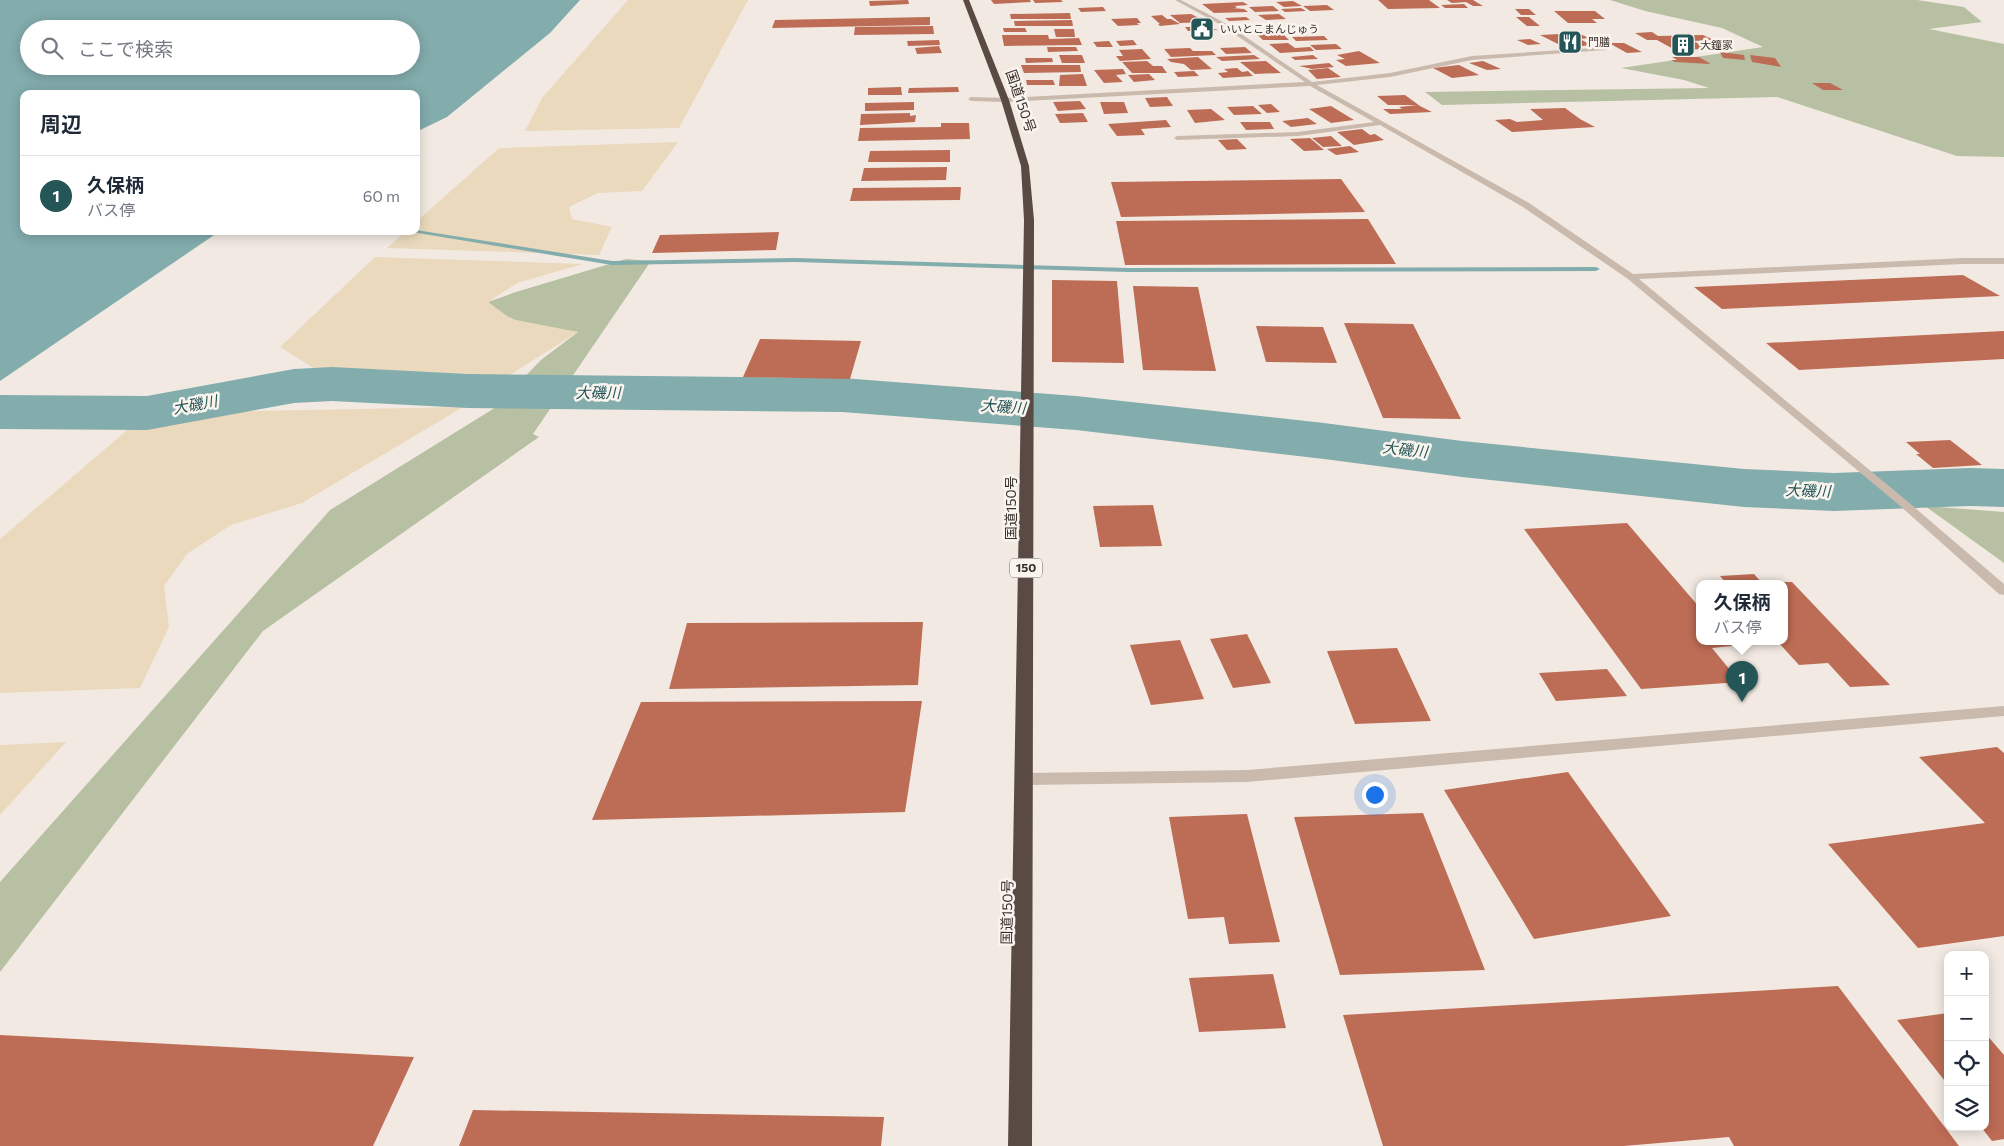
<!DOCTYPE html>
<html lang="ja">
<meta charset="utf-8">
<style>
body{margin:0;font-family:Commissioner,"Noto Sans JP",sans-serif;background:#f6f6f7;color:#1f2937}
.controls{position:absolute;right:15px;bottom:15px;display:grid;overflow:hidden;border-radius:10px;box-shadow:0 2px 12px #0003}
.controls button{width:45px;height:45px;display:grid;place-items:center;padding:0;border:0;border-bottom:1px solid #e0e1e3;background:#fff;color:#1f2937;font:25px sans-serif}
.you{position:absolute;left:1374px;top:794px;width:18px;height:18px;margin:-12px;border:4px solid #fff;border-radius:50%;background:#1a73e8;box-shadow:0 0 0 8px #1a73e833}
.badge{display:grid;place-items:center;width:32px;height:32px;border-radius:50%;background:#245557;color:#fff;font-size:16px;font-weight:700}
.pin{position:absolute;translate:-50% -41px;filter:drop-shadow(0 1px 2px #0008)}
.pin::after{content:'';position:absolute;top:26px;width:18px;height:15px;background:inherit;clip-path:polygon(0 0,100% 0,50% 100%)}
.popup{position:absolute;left:1696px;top:580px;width:92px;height:65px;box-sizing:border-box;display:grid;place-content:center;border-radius:10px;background:#fff;filter:drop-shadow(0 1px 4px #0005);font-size:16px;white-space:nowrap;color:#747a83}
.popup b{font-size:19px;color:#1f2937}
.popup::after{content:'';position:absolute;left:50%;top:100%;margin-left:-10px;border:10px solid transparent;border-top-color:#fff}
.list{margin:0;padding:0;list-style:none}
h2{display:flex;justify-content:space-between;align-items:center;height:65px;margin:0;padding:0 20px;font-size:21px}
h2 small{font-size:16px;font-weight:400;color:#747a83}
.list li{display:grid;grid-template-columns:32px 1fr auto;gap:15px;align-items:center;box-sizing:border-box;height:80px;padding:0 20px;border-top:1px solid #e0e1e3}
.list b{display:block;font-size:19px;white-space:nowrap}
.list p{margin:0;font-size:16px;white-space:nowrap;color:#747a83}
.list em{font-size:16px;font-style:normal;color:#747a83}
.icon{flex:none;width:28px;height:28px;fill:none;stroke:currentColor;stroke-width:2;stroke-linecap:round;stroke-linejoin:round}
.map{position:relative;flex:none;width:2004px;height:1146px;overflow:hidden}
.search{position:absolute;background:#fff;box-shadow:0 2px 12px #0003;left:20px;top:20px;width:400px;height:55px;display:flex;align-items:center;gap:12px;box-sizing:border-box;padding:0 18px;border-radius:28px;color:#747a83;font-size:19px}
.panel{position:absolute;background:#fff;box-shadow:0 2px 12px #0003;left:20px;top:90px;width:400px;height:145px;border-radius:10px}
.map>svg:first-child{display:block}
.green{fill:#b7c0a2}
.sand{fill:#ead9bc}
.water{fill:#83acad;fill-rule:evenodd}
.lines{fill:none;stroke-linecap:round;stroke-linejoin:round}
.stream{fill:#83acad;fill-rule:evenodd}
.river{fill:#83acad;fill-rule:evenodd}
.building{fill:#bd6c55}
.minor{fill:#cabaae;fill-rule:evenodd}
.highway{fill:#594a44;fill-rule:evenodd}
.labels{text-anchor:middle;stroke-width:5;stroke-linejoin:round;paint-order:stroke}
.far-poi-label{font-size:11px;fill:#39302c;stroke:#faf4ee;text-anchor:start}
.shield{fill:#faf4ee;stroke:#736b66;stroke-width:1}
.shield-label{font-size:12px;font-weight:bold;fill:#39302c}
.street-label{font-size:14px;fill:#39302c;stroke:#faf4ee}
.water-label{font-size:15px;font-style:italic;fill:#245557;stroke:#faf4ee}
</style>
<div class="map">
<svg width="2004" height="1146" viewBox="0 0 2004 1146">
<rect width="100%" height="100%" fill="#f2eae2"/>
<path class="green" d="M1610 0H1917L1964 7 1982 22 1929 29 2004 44V157L1957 156 1777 97 1442 105 1425 92 1709 88 1684 80 1621 68 1763 47 1722 28 1645 11Z
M626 259 651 261 533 434 539 437 263 631 0 972V882L330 510 493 409 541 360 578 332C542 327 515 328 488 302L516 292Z
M1925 506 2004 512V563Z"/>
<path class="sand" d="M628 0H748L679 128 525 131 542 98Z
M678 142 642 191 598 193 569 207 572 219 612 227 599 255 387 248 406 231H416V222L499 148Z
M375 257 583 264 517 283 488 302 511 319 578 332 500 381 318 371 280 347Z
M463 407 302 503 231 525 187 554 164 586 169 627 140 688 0 693V539L147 413Z
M66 742 0 815V745Z"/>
<path class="water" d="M0 0H580L550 33 447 117 416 132V94H24V231H220L0 381ZM29 29H411V66H29Z"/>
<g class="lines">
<path class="stream" d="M416 230 612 261 795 258 1128 268 1596 267 1600 269 1596 271 1128 272 795 262 612 265 406 231Z"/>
<path class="river" d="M332 367 468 374 842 378 1076 396 1324 423 1462 441 1744 469 1834 473 1970 468 2004 469V507L1970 506 1834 511 1744 507 1462 477 1324 459 1076 430 842 412 468 408 332 401 294 403 147 430 0 429V395L147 396 294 369Z"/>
</g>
<path class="building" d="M908 0 909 4 870 6 869 1Z
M991 0H1030L1031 2 994 4Z
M1033 0H1061L1063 2 1035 3Z
M1378 0H1429L1440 8 1388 9Z
M1447 0H1473L1483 6H1473L1466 2 1452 3Z
M1293 1 1302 6 1284 7 1276 2Z
M1243 2 1248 5 1235 6 1237 8H1232L1244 9 1248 12 1214 13 1202 4Z
M1464 4 1468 8H1445L1441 5Z
M1327 5 1334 10 1310 11 1303 6Z
M1273 6 1279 11 1255 12 1249 7Z
M1103 7 1106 11 1081 12 1078 8Z
M1301 8 1306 11 1285 12 1281 9Z
M1515 9H1529L1536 15H1521Z
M1554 11H1595L1605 19H1592L1597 23H1568Z
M1070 13 1071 19H1011L1010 14Z
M1191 14 1207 22 1180 23 1170 15Z
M1279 14 1286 19 1266 20 1258 15Z
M1162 15 1167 19H1171L1180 24 1160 26 1158 24H1160L1151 16Z
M930 17V25L772 28 775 20Z
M1246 17 1250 20 1229 21 1225 18Z
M1516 17H1529L1540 26H1527Z
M1137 18 1141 23H1137L1139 25 1118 26 1111 19Z
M1072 20 1073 26H1015L1014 21Z
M933 26 934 34 854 35 855 27Z
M1185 27H1201L1219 30 1188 31Z
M1003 28H1025L1027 32H1004Z
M1054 29H1074L1075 37H1056Z
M1304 29 1308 33 1286 34 1282 30Z
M1272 30 1278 35H1284L1289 40H1263L1253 31Z
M1652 32 1658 36 1703 35 1714 40 1693 41 1709 49 1675 50 1657 40H1647L1635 33Z
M1578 33 1589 38 1580 39 1591 45 1566 48 1540 35Z
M1002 35H1048L1049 39 1079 38 1082 45 1004 46Z
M1324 36 1328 40 1296 41 1292 37Z
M1530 39 1541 44 1528 45 1517 40Z
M939 40 940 45 908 46 907 41Z
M1133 40 1137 45 1120 46 1116 41Z
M1109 41 1113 47H1097L1093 42Z
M1288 43 1295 48 1310 47 1314 51 1280 53 1269 44Z
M1609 43H1624L1642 52 1627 53Z
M1336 44 1342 49 1316 50 1310 45Z
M939 46 942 53 917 54 915 48Z
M1047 47H1076L1078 51 1048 52Z
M1245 47 1252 53 1226 54 1220 48Z
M1190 48 1193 51H1212L1216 55 1171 57 1164 49Z
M1142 49 1151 59 1120 61 1116 56H1123L1119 50Z
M1359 51 1380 63 1346 66 1336 60 1345 59 1337 55Z
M1720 52 1744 55 1745 60 1723 58Z
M1059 55H1082L1085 63H1062Z
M1254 55 1260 59 1222 61 1216 57Z
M1313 55 1318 59 1295 60 1291 57Z
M1750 55 1775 58 1781 67 1752 62Z
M1198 57 1212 69 1191 70 1184 64 1171 62 1167 59Z
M1672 57H1699L1711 64 1675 62 1671 60H1677Z
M1025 58H1052L1053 62 1026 63Z
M1147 61 1153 66H1162L1167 73H1132L1122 62Z
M1266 61 1281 73 1255 74 1240 62Z
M1483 61 1501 69 1487 70 1469 63Z
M1329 63 1334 67 1312 69 1299 66Z
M1021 65H1080L1081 72 1024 73Z
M1459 65 1479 75 1452 78 1433 68Z
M1237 68 1242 72 1248 71 1253 76 1223 78 1218 73 1228 72 1224 69Z
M1328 68 1341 77 1317 79 1308 70Z
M1123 69 1126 74 1116 75 1123 82 1104 83 1094 70Z
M1194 71 1199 76 1178 77 1174 72Z
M1083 74 1087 86H1059L1060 75Z
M1149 74 1155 80 1134 82 1128 75Z
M1026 80H1053L1055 85H1027Z
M1812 83H1830L1843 90H1823Z
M901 87 902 95H868V88Z
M958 87 959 92 908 93 909 88Z
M1405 95 1420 106 1432 112 1390 114 1383 109H1402L1399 107 1417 105H1388L1377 96Z
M1167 97 1173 106 1150 107 1145 98Z
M1080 101 1086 109 1058 111 1053 102Z
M914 102V110L865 111V103Z
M1100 102H1124L1128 113 1104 114Z
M1271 104 1280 112 1267 113 1258 105Z
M1253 106 1262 114 1234 115 1227 107Z
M1331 106 1354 120 1331 123 1309 109Z
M1565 108 1580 119 1595 127 1512 132 1495 120 1510 119 1517 122 1543 120 1530 109Z
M1211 109 1225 120 1195 123 1187 110Z
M910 113V116L916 115 915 122 860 125 861 114Z
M1083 113 1088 122 1060 123 1055 114Z
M1308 118 1317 124 1291 127 1282 121Z
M1166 120 1171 127 1141 129 1145 135 1117 136 1108 124Z
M1240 122H1270L1274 129 1246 130Z
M941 123H969L970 139 858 141 860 128 941 127Z
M1362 129 1370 135 1375 134 1384 140 1354 145 1337 132Z
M1331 136 1342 146 1323 147 1312 138Z
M1310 138 1324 150 1304 151 1290 139Z
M1237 139 1247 149 1227 150 1218 140Z
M1350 146 1359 152 1336 155 1327 149Z
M950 150V162H868L870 151Z
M947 167 946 180 861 181 864 168Z
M1341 179 1365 212 1121 217 1111 182Z
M961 187 960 200 850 201 853 188Z
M1368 219 1396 264 1125 265 1116 221Z
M779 232 776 250 652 253 660 235Z
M1963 275 2000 296 1722 309 1694 287Z
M1052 280 1117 281 1124 363 1052 362Z
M1133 286 1198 287 1216 371 1143 370Z
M1344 323 1413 324 1461 419 1383 418Z
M1256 326 1323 327 1337 363 1266 362Z
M2004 331V359L1799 370 1766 343Z
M760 339 861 341 850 379 743 377Z
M1950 440 1982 465 1933 468 1916 454H1920L1906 442Z
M1153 505 1162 546 1100 547 1093 506Z
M1627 523 1700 608V641H1727L1732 646 1712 648 1740 682 1641 689 1524 529Z
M1754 574 1762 583H1726L1720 576Z
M1784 582H1792L1890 685 1850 687 1828 663 1799 665 1777 641H1784Z
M923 622 918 685 669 689 687 623Z
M1247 634 1271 683 1233 688 1210 639Z
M1180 640 1204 699 1151 705 1130 645Z
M1397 648 1431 721 1355 724 1327 651Z
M1607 669 1627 696 1556 701 1539 673Z
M922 701 905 812 592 820 641 702Z
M1997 747 2004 753V936L1918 948 1828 844 1985 823 1919 757Z
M1568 772 1671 916 1534 939 1444 790Z
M1423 813 1485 970 1340 975 1294 817Z
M1247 814 1280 942 1229 944 1224 917 1188 919 1169 817Z
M1273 974 1286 1028 1199 1032 1189 978Z
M1838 986 1959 1146H1734L1729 1137 1624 1146H1383L1343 1015Z
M1948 1013V1085L1897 1020Z
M1985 1033 2004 1055V1139L1992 1141 1981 1127H1985Z
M0 1035 414 1057 373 1146H0Z
M473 1110 884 1117 881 1146H459Z"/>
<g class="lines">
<path class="minor" d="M1175 0H1181L1225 23 1312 82 1390 73 1472 56 1608 47 1606 50 1472 60 1390 77 1317 85 1529 203 1633 274 1963 258H2004V264H1963L1639 279 1907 501 2004 584V595L1999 594 1899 505 1628 279 1523 207 1380 125 1298 136 1177 140 1174 138 1177 136 1298 132 1374 122 1310 86 1005 102 971 101 968 99 971 97 1005 98 1305 82 1221 25Z
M2004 706V716L1247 782 1025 785 1020 783 1017 779 1020 775 1025 773 1247 770Z"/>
<path class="highway" d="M963 0H969L1009 100 1029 166 1034 220 1032 1146H1008L1024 220 1021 166 1001 100Z"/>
</g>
<defs>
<g id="civic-square" transform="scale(1.25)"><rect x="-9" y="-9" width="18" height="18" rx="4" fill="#245557" stroke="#faf4ee"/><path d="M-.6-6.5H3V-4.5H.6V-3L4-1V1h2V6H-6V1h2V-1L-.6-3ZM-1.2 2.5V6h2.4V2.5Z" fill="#fff"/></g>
<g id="restaurant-square" transform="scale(1.25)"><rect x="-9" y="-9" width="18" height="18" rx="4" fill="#245557" stroke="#faf4ee"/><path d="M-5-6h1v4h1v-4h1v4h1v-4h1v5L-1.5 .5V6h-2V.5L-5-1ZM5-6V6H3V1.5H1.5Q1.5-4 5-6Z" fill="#fff"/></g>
<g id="building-square" transform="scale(1.25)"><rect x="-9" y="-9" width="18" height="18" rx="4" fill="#245557" stroke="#faf4ee"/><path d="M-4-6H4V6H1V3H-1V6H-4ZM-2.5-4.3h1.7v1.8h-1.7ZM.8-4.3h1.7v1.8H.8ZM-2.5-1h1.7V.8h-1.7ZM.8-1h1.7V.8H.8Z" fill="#fff"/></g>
</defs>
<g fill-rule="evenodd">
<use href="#civic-square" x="1202" y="29"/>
<use href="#restaurant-square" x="1570" y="42"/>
<use href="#building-square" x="1683" y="45"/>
</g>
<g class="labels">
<g class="far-poi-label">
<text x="1220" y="33">いいとこまんじゅう</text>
<text x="1588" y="46">門膳</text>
<text x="1700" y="49">大鐘家</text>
</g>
<rect class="shield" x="1010" y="558.5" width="32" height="19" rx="4"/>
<g class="shield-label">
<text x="1026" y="572">150</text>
</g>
<g class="street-label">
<text transform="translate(1021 101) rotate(71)" y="5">国道150号</text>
<text transform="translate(1011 508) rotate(-90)" y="5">国道150号</text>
<text transform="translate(1007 912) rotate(-89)" y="5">国道150号</text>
</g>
<g class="water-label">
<text x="598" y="398">大磯川</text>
<text transform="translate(195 405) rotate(-10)" y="5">大磯川</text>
<text transform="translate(1003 407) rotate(4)" y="5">大磯川</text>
<text transform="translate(1405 450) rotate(6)" y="5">大磯川</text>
<text transform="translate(1808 491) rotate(2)" y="5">大磯川</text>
</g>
</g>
</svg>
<div class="controls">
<button>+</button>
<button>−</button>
<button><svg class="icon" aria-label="locate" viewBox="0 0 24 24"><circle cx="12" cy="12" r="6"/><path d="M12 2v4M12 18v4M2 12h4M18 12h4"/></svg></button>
<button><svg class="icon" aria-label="layers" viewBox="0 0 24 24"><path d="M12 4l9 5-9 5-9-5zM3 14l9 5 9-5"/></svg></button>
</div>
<div class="you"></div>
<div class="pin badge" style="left:1742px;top:702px">1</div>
<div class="popup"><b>久保柄</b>バス停</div>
<div class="search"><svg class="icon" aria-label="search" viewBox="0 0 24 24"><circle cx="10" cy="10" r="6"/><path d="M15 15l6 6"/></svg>ここで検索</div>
<section class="panel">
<h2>周辺<small></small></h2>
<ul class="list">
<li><span class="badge">1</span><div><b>久保柄</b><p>バス停</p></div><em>60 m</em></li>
</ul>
</section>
</div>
